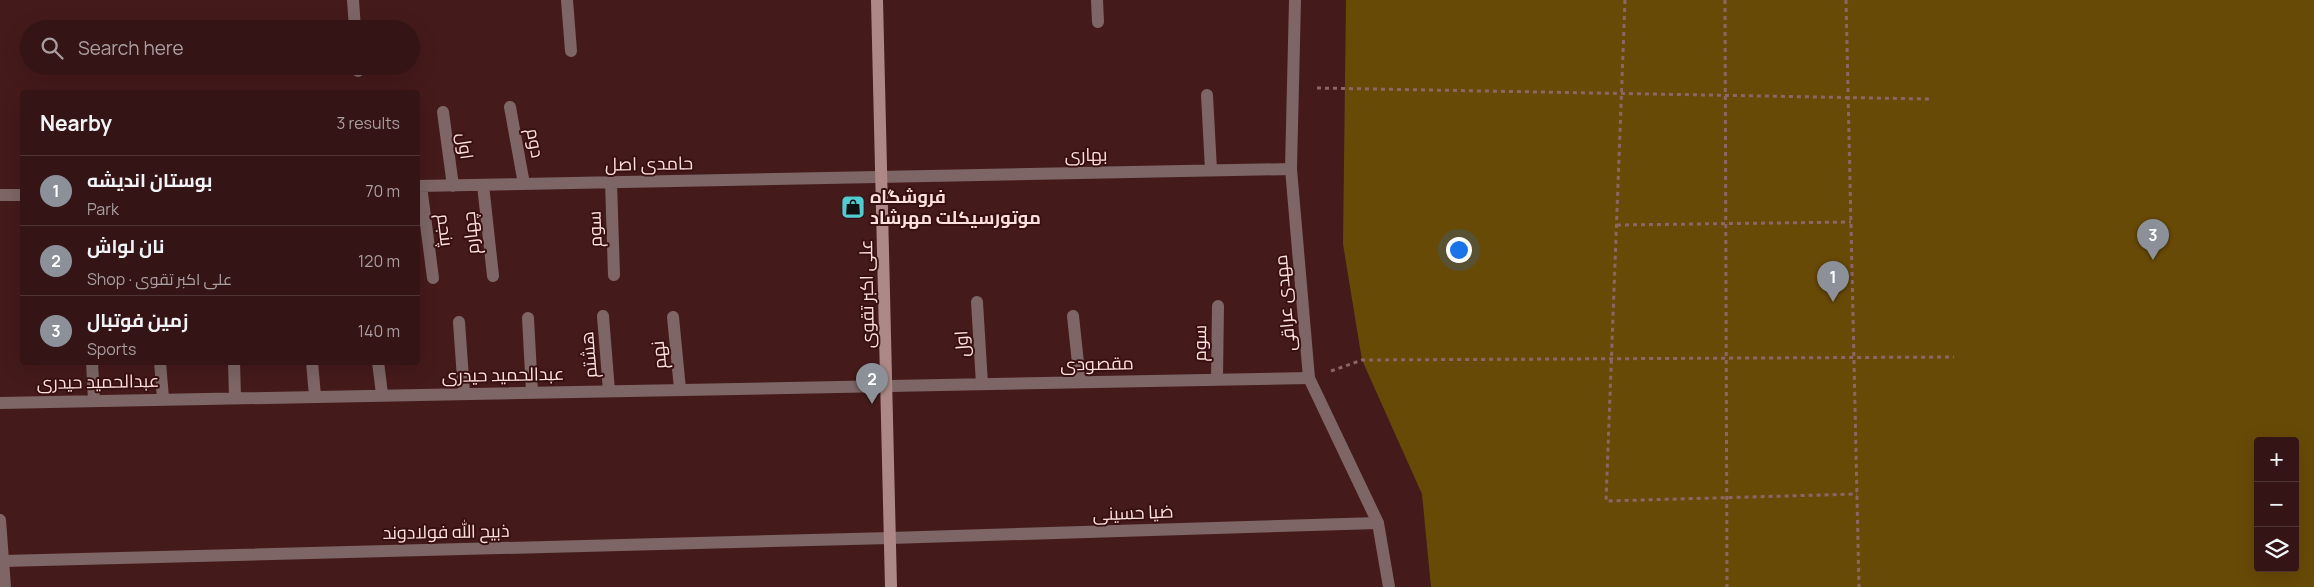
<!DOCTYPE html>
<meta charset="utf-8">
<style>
body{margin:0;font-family:Manrope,Cairo,sans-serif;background:#3c1d1d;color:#f1f3f6}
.controls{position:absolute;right:15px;bottom:15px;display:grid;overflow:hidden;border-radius:5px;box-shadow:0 5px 20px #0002}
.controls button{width:45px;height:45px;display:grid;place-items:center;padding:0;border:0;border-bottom:1px solid #4e3334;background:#341414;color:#f1f3f6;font:25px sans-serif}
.you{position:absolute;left:1458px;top:249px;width:18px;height:18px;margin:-12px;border:4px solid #fff;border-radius:50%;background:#1a73e8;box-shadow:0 0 0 8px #1a73e833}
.badge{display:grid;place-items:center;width:32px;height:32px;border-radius:50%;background:#8c9099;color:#fff;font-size:16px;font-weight:700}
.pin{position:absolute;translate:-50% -41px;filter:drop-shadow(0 1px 2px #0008)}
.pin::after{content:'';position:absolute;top:26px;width:18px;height:15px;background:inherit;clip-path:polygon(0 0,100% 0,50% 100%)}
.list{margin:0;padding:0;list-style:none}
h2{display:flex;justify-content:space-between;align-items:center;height:65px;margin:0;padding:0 20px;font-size:21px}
h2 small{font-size:16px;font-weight:400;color:#a99ea0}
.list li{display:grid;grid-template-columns:32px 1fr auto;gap:15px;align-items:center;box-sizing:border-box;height:70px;padding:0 20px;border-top:1px solid #4e3334}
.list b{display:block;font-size:19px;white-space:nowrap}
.list p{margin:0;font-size:16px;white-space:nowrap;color:#a99ea0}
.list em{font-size:16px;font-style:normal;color:#a99ea0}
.icon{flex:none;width:28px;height:28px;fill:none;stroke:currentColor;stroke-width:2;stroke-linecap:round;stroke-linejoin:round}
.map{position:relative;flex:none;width:2314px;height:587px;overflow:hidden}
.search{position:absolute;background:#341414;box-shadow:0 5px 20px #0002;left:20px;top:20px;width:400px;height:55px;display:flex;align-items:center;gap:12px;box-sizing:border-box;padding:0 18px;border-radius:28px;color:#a99ea0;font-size:19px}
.panel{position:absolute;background:#341414;box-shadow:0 5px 20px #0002;left:20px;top:90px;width:400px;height:275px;border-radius:5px}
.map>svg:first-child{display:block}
.green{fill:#684a07;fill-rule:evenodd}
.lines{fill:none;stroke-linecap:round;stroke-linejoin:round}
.path{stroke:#8c6666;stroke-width:3;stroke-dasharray:4 4;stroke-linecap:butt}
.minor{stroke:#7d6665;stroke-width:12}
.tertiary{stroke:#7d6665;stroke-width:12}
.secondary{stroke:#ad8887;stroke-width:12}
.labels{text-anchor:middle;stroke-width:4;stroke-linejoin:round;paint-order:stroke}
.street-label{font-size:18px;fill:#fddfde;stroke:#391012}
.poi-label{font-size:18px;font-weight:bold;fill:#fddfde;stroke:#391012;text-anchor:start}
</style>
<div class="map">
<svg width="2314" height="587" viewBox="0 0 2314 587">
<rect width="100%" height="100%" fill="#451a1b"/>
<path class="green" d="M1346 0H2314V587H1431L1422 494 1362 360 1343 244ZM2258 441H2295V568H2258Z"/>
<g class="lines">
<path class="path" d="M1625 0 1606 501 1857 494
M1725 0 1727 587
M1846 0 1859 587
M1317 88 1929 99
M1617 225 1851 222
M1331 371 1362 360 1954 357"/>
<path class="minor" d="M353 0 355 29
M567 0 571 51
M1097 0 1098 22
M358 66V71
M1207 95 1211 170
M510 107 524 184
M443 112 453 186
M611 182 614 275
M483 185 493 276
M418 186 1291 169
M421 186 433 278
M0 195H22
M977 302 982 384
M603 316 609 391
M1073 316 1080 382
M673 317 680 389
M528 318 532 392
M459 322 464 393
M92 362 94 400
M160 362 163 398
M234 362 235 397
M312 362 315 396
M378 362 382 394
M1217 379 1218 306
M0 403 1309 378
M3 561 890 538 1378 523"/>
<path class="tertiary" d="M1295 0 1291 169 1309 378 1378 523 1389 587
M0 520 5 587"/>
<path class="secondary" d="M877 0 891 587"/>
</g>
<defs>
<g id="shop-square" transform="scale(1.25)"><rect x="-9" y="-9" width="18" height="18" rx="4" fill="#51ccd3" stroke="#391012"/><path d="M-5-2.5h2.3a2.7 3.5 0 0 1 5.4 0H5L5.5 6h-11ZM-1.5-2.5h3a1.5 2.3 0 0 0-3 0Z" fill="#111"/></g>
</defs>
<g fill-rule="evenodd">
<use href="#shop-square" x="853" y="207"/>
</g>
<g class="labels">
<g class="street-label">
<text transform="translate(535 143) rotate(80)" y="6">دوم</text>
<text transform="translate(465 146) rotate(82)" y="6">اول</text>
<text transform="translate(1086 155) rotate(-1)" y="6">بهاری</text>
<text transform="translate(649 164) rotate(-1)" y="6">حامدی اصل</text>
<text transform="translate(595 229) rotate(-92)" y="6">سوم</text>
<text transform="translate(445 230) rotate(83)" y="6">پنجم</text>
<text transform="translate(471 233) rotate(-96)" y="6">چهارم</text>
<text transform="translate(867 294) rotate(-91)" y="6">علی اکبر تقوی</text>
<text transform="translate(1285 303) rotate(-95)" y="6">مهدی عراقی</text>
<text transform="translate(1200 343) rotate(-89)" y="6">سوم</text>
<text transform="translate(962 344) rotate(-94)" y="6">اول</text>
<text transform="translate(589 355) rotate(-95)" y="6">هشتم</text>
<text transform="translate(659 355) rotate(-96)" y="6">نهم</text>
<text transform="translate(1097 364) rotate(-1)" y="6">مقصودی</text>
<text transform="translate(503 375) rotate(-1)" y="6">عبدالحمید حیدری</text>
<text transform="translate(98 382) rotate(-1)" y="6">عبدالحمید حیدری</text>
<text transform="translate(1133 513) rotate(-2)" y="6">ضیا حسینی</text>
<text transform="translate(446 532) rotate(-1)" y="6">ذبیح الله فولادوند</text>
</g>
<g class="poi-label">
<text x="870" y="203">فروشگاه<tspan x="870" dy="21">موتورسیکلت مهرشاد</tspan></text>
</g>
</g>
</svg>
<div class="controls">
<button>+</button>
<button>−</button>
<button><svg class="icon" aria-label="layers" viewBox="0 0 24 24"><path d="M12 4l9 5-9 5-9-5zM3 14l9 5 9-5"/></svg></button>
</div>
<div class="you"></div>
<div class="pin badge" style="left:1833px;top:302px">1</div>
<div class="pin badge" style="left:872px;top:404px">2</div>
<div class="pin badge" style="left:2153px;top:260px">3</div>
<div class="search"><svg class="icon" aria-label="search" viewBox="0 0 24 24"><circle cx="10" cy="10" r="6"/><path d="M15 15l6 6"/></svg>Search here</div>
<section class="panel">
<h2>Nearby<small>3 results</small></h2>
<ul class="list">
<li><span class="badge">1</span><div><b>بوستان اندیشه</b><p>Park</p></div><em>70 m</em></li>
<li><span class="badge">2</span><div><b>نان لواش</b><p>Shop · علی اکبر تقوی</p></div><em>120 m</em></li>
<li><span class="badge">3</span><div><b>زمین فوتبال</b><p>Sports</p></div><em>140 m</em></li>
</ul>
</section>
</div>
